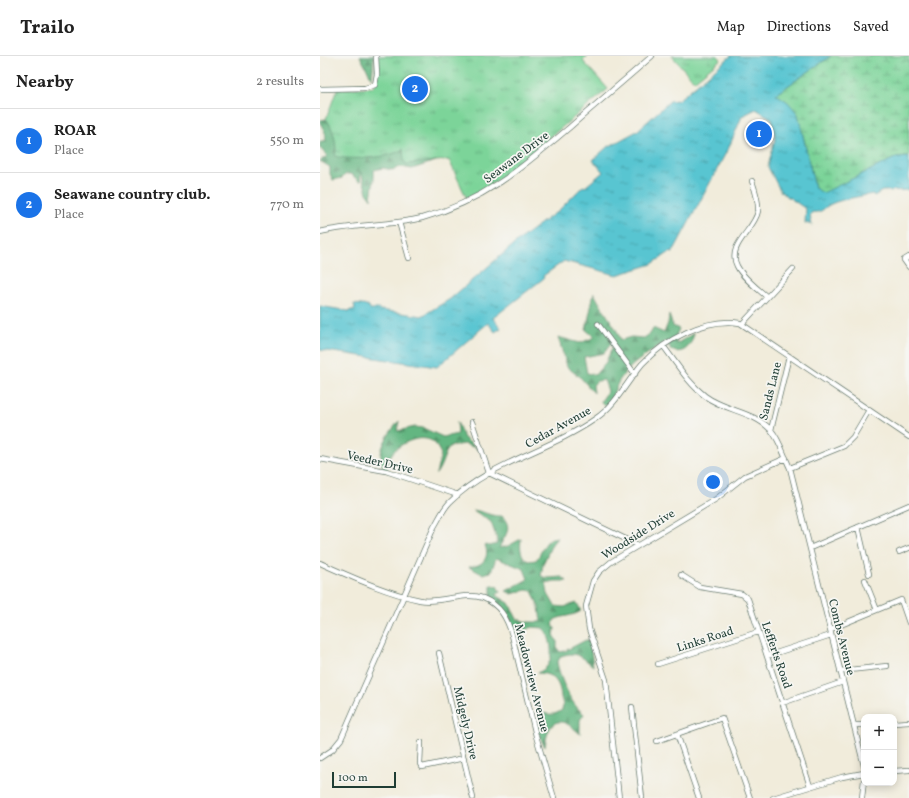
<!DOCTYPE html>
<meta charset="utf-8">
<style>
body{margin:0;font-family:Vollkorn,serif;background:#f2f2f2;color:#222}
.controls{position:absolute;right:12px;bottom:12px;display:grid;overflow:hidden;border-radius:8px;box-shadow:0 2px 10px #0003}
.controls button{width:36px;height:36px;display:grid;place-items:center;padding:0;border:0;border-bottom:1px solid #e0e0e0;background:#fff;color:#222;font:20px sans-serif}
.scale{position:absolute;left:12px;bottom:10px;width:64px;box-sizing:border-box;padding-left:4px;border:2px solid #1f3d34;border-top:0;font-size:11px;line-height:14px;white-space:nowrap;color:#1f3d34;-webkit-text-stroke:3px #f6f6f2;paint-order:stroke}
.you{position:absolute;left:393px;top:426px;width:14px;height:14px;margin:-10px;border:3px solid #fff;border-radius:50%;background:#1a73e8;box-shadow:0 0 0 6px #1a73e833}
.badge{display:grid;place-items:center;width:26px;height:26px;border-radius:50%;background:#1a73e8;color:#fff;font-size:13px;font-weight:700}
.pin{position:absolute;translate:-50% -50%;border:2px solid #fff;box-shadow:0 1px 4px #0006}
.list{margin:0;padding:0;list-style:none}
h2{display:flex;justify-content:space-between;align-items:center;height:52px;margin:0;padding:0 16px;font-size:17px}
h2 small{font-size:13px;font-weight:400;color:#767676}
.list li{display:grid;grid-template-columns:26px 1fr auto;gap:12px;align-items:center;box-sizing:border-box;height:64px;padding:0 16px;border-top:1px solid #e0e0e0}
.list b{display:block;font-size:15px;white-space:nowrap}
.list p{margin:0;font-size:13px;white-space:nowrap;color:#767676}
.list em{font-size:13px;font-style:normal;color:#767676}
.map{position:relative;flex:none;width:589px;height:742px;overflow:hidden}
header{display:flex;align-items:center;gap:24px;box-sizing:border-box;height:56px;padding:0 20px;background:#fff;border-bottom:1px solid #e0e0e0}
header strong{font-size:19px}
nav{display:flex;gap:22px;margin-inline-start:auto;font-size:14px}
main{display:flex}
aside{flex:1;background:#fff}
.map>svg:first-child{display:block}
.grass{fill:url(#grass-tufts);stroke:#4d8866}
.forest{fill:url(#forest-firs);stroke:#427a5a;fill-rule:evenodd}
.wetland{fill:url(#wetland-marsh);stroke:#4d8866}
.water{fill:url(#water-ripples);stroke:#3c8182}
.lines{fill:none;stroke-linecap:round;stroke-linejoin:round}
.minor-casing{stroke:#687a6e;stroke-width:6}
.minor{stroke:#fff;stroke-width:4.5}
.labels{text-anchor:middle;stroke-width:3.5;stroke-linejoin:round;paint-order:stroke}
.street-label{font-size:12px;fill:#1f3d34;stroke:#f6f6f2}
</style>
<header>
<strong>Trailo</strong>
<nav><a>Map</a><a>Directions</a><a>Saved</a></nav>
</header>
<main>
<aside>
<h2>Nearby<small>2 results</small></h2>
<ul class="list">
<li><span class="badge">1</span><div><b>ROAR</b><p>Place</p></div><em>550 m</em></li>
<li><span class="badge">2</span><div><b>Seawane country club.</b><p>Place</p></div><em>770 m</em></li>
</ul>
</aside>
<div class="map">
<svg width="589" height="742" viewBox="0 0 589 742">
<defs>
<pattern id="grass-tufts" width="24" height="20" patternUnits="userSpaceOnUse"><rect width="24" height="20" fill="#7bd499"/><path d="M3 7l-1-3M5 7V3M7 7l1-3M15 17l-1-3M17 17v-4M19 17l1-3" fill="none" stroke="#64ad7e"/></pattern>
<pattern id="forest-firs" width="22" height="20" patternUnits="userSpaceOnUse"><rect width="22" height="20" fill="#64b681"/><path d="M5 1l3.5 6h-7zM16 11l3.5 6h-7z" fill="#52956a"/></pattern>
<pattern id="wetland-marsh" width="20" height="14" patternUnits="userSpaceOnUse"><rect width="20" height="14" fill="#7bd499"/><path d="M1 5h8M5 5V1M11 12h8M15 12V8" fill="none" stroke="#64ad7e"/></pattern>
<pattern id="water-ripples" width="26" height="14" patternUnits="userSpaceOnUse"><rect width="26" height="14" fill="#58c5d1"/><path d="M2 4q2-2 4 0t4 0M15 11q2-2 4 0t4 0" fill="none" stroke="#48a1aa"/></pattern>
</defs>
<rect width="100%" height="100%" fill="#f6f6f2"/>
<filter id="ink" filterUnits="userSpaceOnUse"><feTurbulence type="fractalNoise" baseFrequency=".025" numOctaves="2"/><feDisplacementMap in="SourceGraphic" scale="8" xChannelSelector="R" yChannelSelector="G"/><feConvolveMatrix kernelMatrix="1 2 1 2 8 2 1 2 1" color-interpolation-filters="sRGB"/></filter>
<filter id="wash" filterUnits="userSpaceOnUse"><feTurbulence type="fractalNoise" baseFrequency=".012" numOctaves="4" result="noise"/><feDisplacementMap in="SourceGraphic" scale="16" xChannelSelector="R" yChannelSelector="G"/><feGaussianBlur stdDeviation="0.9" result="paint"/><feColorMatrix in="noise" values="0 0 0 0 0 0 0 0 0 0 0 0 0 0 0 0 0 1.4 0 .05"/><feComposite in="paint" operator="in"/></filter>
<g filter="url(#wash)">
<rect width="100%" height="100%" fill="#f1ecdb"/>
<path class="grass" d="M56 0H268L263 5 288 33 181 122 147 143 129 104 116 105 90 111 11 106 6 63 17 33 53 31 56 26Z
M352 0H398L401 3 374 25Z"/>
<path class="forest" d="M40 0H54L52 23Z
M6 63C13 70 18 91 15 100 29 105 72 102 83 93L84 106 87 108 116 105 92 113 81 111 72 114 63 112 54 114C55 123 52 133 51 143L47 137 41 116 40 126 31 118H26L22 122 13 124 10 118V111L0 105 7 100 0 92V86L5 84C7 74 0 71 0 64Z
M274 237C280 249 287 259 294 270 297 274 298 279 301 284L311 281 324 282 331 277 333 272 344 277 348 267 349 259 353 270 359 273 356 279V288L374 277C372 289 364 300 351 294L347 285C334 293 309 309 301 322 295 330 294 341 286 349L282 348 281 345 288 335 284 324 277 325 273 329 274 337 261 322 247 311 238 281 260 287 275 281 266 274ZM294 287 286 306 275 319 267 317 264 301 284 297 291 288Z
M79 365 77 375 95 371 103 372 123 381 138 378 137 366 144 382 158 393 145 388 130 390C124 397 123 409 116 418L121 398C118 393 116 386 110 384 97 379 78 388 71 399 68 404 68 411 67 417 52 401 67 379 79 365Z
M153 454C163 455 172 461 182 460 194 472 184 481 179 492L188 490 201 483C200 492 200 500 208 505L216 504C222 497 226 479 237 482L232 488 223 508 221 520 228 522 242 521 247 525H235L226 527 228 538 235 550 244 551 257 547 261 555C252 561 243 559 234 564L233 570 235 572 234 581 237 584V592L240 596 245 595 266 584 270 586 273 610C261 600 256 595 241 600L237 607C241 624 250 648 264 658L260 664V678C240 658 228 663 225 691 218 680 213 668 223 657 231 659 235 659 242 654 244 649 242 646 241 641 240 626 233 617 217 617 222 615 225 613 228 609 234 600 231 579 223 572L213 571 204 574 200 586 188 558 171 540V530H177L180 536 176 539 189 547 197 563 208 566H221L219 551 212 535 206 534 192 538 186 535 208 523 204 513 176 502 171 516 162 518 149 511C163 510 170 502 165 489L170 490 177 488V483L171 466Z"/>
<path class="wetland" d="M511 0H589V101L575 102 503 138 495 132 478 58 456 38Z"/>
<path class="water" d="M411 0H511L456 38 468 46 478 58 495 132 503 137 575 102 589 101V134L562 135 554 140 553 138C542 140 514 144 506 151 502 155 498 157 492 156L490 160 492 169 485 167 486 153 461 136 448 111 455 83 452 63 436 53 422 60 410 89 352 198 350 196 332 208 297 219 244 205 223 220 224 222 173 262 181 272 175 276 168 267 117 311 0 294V250L28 255 35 253 34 248 49 250 50 253H59L60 254 102 260 130 243 205 179 238 155 263 130 265 131 283 116 273 104 286 92 317 75 350 45 358 44Z"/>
</g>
<g filter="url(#ink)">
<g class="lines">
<g class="minor-casing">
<path id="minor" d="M0 33 45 32 55 29 57 18 56 0
M432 125C435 134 439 145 438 155 435 174 406 189 417 210 423 222 437 232 447 241
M79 166 89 202
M0 176C34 168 68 170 102 162 164 145 202 112 250 71 277 47 305 24 332 0
M589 201 584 204 589 211
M278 268 315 318
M422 268 473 213
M344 291C357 308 368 327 385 340 405 355 433 355 451 374 460 384 464 400 470 412L544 710
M152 366 169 417 318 489
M451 374 469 300
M0 403 66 415 138 439
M470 412 524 390 533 381 549 354
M538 471 549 518
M490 492 589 449
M579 496 589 492
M0 507C32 521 66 537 100 544 121 548 144 535 163 542 180 549 187 562 192 579L216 680 234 742
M361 519 380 531 422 538 428 543 490 730
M545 524 557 554
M511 573 581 544 589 567
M119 597 153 742
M447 600 511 579
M338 608 438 576
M520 615 567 610
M462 647 523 626
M312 651 322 742
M574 667 589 666
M534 669H544
M357 678 379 742
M337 685 402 662 430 742
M101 686 100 708 102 711 144 702
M0 702 12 694 21 683 114 471C119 463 123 453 130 446 170 406 229 395 275 363 296 349 306 327 322 308 344 284 386 261 420 267L589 381
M574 715 589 714
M299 742 286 624 269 573 266 550 273 525 279 516 291 506 396 443 425 420 466 402
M453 742 522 721 544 717
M542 742 544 724"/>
</g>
<use href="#minor" class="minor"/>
</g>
</g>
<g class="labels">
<g class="street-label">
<text transform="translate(196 101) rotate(-37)" y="4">Seawane Drive</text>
<text transform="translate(450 335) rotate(-76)" y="4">Sands Lane</text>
<text transform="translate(238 371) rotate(-29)" y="4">Cedar Avenue</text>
<text transform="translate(60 406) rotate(13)" y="4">Veeder Drive</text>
<text transform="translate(318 478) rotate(-32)" y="4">Woodside Drive</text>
<text transform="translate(522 581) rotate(76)" y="4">Combs Avenue</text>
<text transform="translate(385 583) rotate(-18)" y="4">Links Road</text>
<text transform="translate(457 599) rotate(71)" y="4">Lefferts Road</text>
<text transform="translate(212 622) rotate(76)" y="4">Meadowview Avenue</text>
<text transform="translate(146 667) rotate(77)" y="4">Midgely Drive</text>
</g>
</g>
</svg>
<div class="controls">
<button>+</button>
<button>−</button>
</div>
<div class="scale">100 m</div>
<div class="you"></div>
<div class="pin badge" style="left:439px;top:78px">1</div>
<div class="pin badge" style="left:95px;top:33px">2</div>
</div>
</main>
